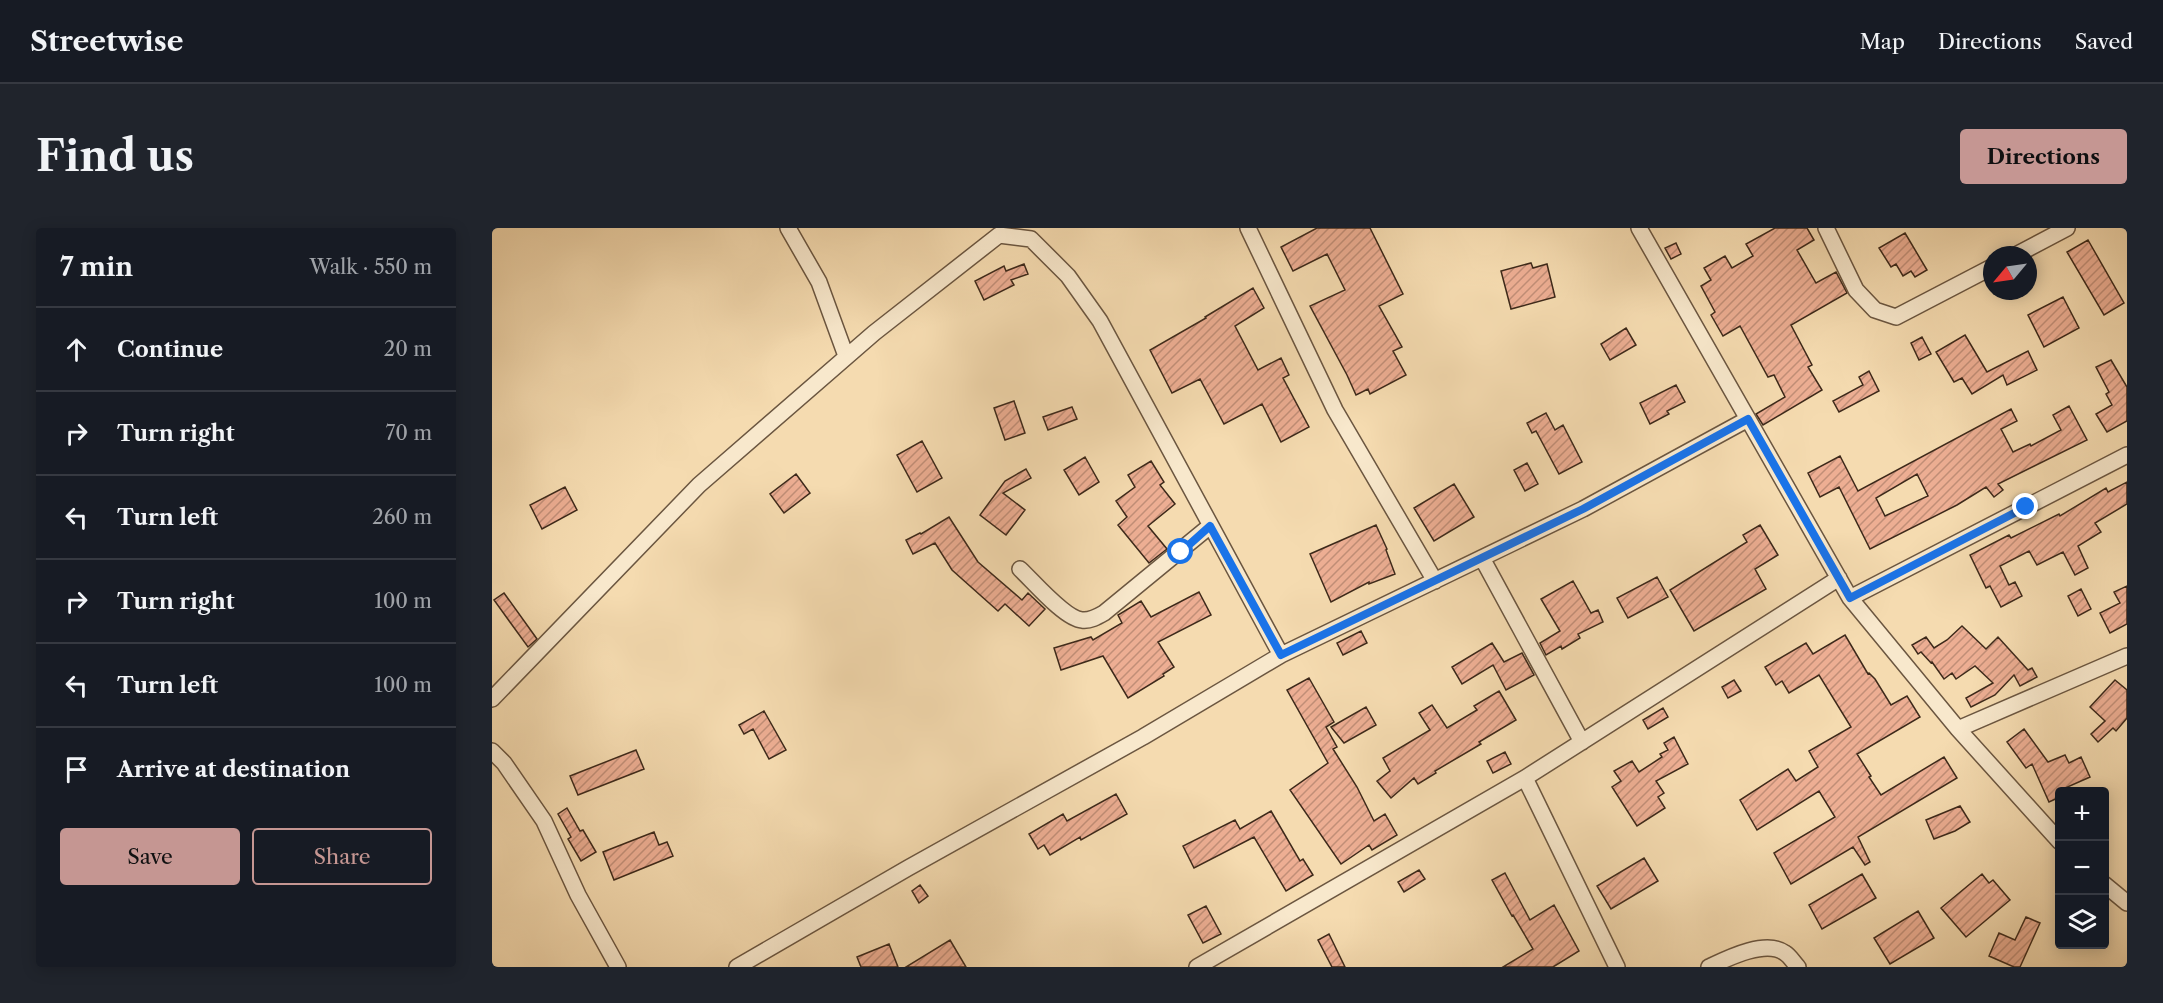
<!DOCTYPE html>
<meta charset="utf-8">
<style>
body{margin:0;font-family:"Libre Caslon Text",serif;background:#20242c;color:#f1f3f6}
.controls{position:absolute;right:18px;bottom:18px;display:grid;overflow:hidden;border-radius:6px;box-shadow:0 3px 15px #0003}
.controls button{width:54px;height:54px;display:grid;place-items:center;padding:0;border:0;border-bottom:2px solid #363941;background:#171b24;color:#f1f3f6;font:30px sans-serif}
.compass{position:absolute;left:1491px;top:18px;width:54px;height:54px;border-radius:50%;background:#171b24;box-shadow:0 3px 15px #0003;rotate:241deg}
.stop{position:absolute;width:18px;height:18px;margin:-14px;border:4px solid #1a73e8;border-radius:50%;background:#fff}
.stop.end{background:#1a73e8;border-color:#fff;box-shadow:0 2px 6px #0008}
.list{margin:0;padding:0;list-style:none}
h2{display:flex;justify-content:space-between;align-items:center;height:78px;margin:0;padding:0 24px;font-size:26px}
h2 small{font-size:20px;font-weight:400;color:#9ea1a6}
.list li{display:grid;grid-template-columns:39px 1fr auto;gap:18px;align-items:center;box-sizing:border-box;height:84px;padding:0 24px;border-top:2px solid #363941}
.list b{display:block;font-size:22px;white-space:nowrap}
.list em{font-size:20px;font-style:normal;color:#9ea1a6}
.actions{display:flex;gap:12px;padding:18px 24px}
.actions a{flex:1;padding:14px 0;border:2px solid #c59692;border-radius:6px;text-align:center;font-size:21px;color:#c59692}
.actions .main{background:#c59692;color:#111}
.icon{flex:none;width:33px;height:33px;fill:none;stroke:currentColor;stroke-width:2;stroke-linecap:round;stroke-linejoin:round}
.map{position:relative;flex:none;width:1635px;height:739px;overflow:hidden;border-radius:6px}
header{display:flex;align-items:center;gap:36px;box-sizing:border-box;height:84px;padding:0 30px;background:#171b24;border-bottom:2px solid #363941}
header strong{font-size:28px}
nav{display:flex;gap:33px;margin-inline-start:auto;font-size:21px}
.intro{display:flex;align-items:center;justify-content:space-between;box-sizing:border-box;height:144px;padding:0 36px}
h1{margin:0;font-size:42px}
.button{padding:15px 27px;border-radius:6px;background:#c59692;color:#111;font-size:21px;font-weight:700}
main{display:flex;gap:36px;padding:0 36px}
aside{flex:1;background:#171b24;border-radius:6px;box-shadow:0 3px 15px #0003}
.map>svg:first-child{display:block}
.building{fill:url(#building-hatch);stroke:#3d291a;stroke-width:1.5;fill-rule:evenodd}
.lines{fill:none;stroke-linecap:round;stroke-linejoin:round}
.minor-casing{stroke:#6b5640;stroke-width:18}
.minor{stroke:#f8e8cc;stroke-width:15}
.route{stroke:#1a73e8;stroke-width:8}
</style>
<header>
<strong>Streetwise</strong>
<nav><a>Map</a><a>Directions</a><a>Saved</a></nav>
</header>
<div class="intro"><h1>Find us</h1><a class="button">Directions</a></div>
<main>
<aside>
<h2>7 min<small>Walk · 550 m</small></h2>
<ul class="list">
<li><svg class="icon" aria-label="ahead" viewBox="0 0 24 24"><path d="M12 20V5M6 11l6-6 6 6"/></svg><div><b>Continue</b></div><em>20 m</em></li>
<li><svg class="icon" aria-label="right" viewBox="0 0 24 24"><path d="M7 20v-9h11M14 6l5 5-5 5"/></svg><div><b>Turn right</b></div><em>70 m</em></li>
<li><svg class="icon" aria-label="left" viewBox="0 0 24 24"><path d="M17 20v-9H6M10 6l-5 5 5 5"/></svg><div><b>Turn left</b></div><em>260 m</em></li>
<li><svg class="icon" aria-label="right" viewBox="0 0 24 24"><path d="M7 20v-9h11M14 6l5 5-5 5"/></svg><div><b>Turn right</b></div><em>100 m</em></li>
<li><svg class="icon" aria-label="left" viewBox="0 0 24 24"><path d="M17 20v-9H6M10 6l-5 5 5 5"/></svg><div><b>Turn left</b></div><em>100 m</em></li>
<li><svg class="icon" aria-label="arrive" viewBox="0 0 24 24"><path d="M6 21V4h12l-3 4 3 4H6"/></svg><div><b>Arrive at destination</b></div></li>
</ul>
<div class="actions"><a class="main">Save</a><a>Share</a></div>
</aside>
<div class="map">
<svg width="1635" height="739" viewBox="0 0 1635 739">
<defs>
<pattern id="building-hatch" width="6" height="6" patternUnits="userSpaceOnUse" patternTransform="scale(1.5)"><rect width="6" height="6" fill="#edae93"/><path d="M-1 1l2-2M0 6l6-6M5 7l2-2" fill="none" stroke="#c18e77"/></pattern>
</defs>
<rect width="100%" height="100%" fill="#f5dbb0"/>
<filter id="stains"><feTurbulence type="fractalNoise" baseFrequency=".00333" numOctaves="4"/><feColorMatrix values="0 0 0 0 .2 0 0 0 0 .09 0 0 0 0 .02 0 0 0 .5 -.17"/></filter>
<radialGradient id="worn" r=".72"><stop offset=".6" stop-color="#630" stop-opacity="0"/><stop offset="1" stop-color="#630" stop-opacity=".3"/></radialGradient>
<path class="building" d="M825 0H878L911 66 887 78 910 119 901 123 914 147 878 166 876 161 864 167 855 147 818 78 853 62 835 26 801 43 789 19Z
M1283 0H1315L1322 12 1305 22 1324 55 1344 44 1355 65 1299 97 1320 137 1316 139 1330 162 1271 197 1264 186 1293 169 1282 147 1276 149 1248 98 1231 108 1219 87 1223 84 1209 58 1219 52 1212 40 1233 28 1240 40 1261 28 1254 16Z
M1413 5 1435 42 1423 49 1419 43 1411 48 1404 36 1399 39 1387 20Z
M1596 12 1632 75 1612 87 1575 24Z
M1184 15 1189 26 1179 31 1173 20Z
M1039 35 1041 40 1055 36 1063 69 1019 81 1009 43Z
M532 36 536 46 519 52 522 57 492 72 483 53 512 38 514 43Z
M761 60 772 80 743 98 766 142 789 130 797 147 791 150 817 199 789 214 770 176 732 196 708 151 680 165 658 122 714 90 713 89Z
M1571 69 1587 100 1552 119 1536 87Z
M1134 100 1144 117 1118 132 1109 116Z
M1473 107 1495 144 1536 123 1545 142 1515 157 1511 147 1480 166 1470 150 1462 154 1444 124Z
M1430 109 1439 126 1427 132 1419 115Z
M1619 132 1635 159V193L1615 204 1604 186 1620 177 1614 166 1617 164 1604 139Z
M1377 143 1387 163 1347 184 1341 173 1371 157 1367 149Z
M1184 157 1193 174 1175 183 1177 186 1158 196 1148 175Z
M522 173 533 205 513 212 502 180Z
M1577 178 1595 212 1506 256 1511 262 1502 269 1494 259 1465 277 1378 321 1347 259 1328 269 1316 245 1348 228 1366 263 1519 181 1525 193 1509 201 1521 224 1538 216 1539 218 1569 202 1561 187ZM1425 246 1436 268 1393 288 1384 270Z
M580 179 585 191 556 202 551 189Z
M1054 185 1063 202 1071 197 1090 234 1067 246 1044 203 1040 205 1035 195Z
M430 213 450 250 425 264 405 227Z
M593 229 607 254 587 267 572 242Z
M659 233 672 254 668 257 683 276 656 298 675 321 657 335 626 297 635 289 624 273 643 259 636 247Z
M1035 235 1046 256 1033 263 1022 242Z
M534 241 539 250 511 265 533 282 514 307 488 287 513 253Z
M304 246 318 265 292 285 278 266Z
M1635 254V276L1603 295 1609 304 1586 318 1596 340 1583 347 1571 324 1545 337 1537 323 1508 338 1517 357 1523 354 1530 368 1509 379 1498 358 1494 360 1478 327 1517 307 1519 310 1567 286 1568 288 1614 260 1616 264Z
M962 256 982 289 942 313 922 280Z
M73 259 85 282 50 301 38 277Z
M457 289 486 334 530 372 536 365 553 381 537 398 513 376 506 383 460 342 443 315 421 326 414 312 428 305 429 306Z
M884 297 895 321 894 322 903 346 877 356V354L839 374 818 326Z
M1268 297 1286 327 1263 341 1274 361 1202 403 1178 362 1255 314 1251 307Z
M1165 349 1176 369 1136 390 1125 370Z
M1081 353 1099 385 1106 382 1111 394 1086 406 1088 410 1070 421 1069 418 1054 427 1048 415 1068 403 1049 371Z
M1635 358V396L1618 405 1608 385 1628 375 1622 364Z
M1589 361 1599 381 1586 388 1576 368Z
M707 364 719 387 666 414 682 439 671 446 672 448 636 470 611 428 569 442 562 420 599 409 601 412 630 395 626 387 649 373 659 389Z
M12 365 45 411 36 419 2 372Z
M1470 398 1494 421 1506 409 1536 442 1540 440 1545 449 1528 458 1522 447 1503 467 1479 479 1474 470 1501 455 1483 438 1464 451 1460 445 1452 451 1440 434 1439 435 1429 424 1426 426 1420 417 1434 409 1442 420 1455 412Z
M869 403 875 415 851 427 845 415Z
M1353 407 1376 446 1377 445 1383 451 1399 477 1415 468 1428 489 1365 526 1379 548 1377 549 1389 567 1452 529 1465 550 1366 609 1378 634 1373 637 1361 619 1299 656 1282 625 1343 589 1327 563 1265 602 1248 572 1296 541 1304 553 1326 539 1317 523 1359 499 1327 447 1297 465 1290 453 1284 457 1273 439 1314 415 1321 426Z
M1000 415 1012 434 1030 425 1042 447 1014 462 1001 437 970 456 960 439Z
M817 450 842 494 834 499 845 519 841 521 865 559 882 593 893 586 905 607 880 622 877 617 849 636 798 562 836 535 795 462Z
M1242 452 1249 463 1236 470 1230 459Z
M1623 452 1635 462V490L1624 503 1621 500 1606 514 1599 506 1613 493 1598 479Z
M1007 463 1024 492 987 514 989 516 943 543 944 545 926 556 922 550 899 570 885 553 898 543 891 530 938 502 927 485 940 477 955 500 985 482 982 478Z
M874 479 884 497 852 515 839 499Z
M1171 480 1176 489 1156 501 1151 492Z
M272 483 294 522 277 531 261 501 252 506 247 497Z
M1532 501 1556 534 1573 527 1577 535 1589 529 1598 549 1573 560 1575 564H1568V569L1557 574 1540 536 1534 540 1515 514Z
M1182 509 1196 536 1164 553 1172 565 1166 569 1173 580 1145 598 1120 559 1129 553 1122 543 1140 533 1147 544 1170 529 1168 526 1176 522 1172 515Z
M144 522 152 541 86 567 78 548Z
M1013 524 1019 536 1001 545 995 533Z
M624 566 635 586 589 612 588 609 558 627 552 617 546 621 537 606 571 586 575 593Z
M1468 578 1478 594 1463 603 1442 611 1434 592Z
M75 580 88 603 91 602 104 624 89 633 76 611 79 609 66 586Z
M779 583 808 633 811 631 821 647 794 663 762 609 702 640 691 618 743 592 748 601Z
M162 604 167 617 175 614 181 628 122 652 111 624Z
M1152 630 1166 653 1119 681 1105 658Z
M927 642 933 651 912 664 906 654Z
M1013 645 1038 692 1062 677 1087 723 1061 739H1011L1041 721 1021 687 1020 688 1000 652Z
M1370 646 1384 670 1330 701 1317 677Z
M1490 646 1497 655 1501 652 1518 672 1474 709 1449 680Z
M428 657 436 668 427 675 420 663Z
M714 678 729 706 711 715 696 687Z
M1426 683 1442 710 1398 736 1382 710Z
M1534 689 1548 695 1528 739H1522L1497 728 1507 705 1523 712Z
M837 706 853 739H840L826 712Z
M458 712 474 739H414Z
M397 716 406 739H369L365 729Z"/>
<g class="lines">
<g class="minor-casing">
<path id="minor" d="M296 0 327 54 354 128
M756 0 843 182 943 353
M1147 0 1358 370 1466 501 1568 614
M1334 0 1364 62 1383 82 1404 89 1500 39
M1524 27 1575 0
M990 330 1090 514
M528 341C541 353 573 391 590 392 598 393 605 389 612 385L718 298
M1358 370 1635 227
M0 471 207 257 382 105 507 7 539 11 576 48 608 93 789 427
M1466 501 1635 428
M0 523 12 535 52 593 86 667 126 739
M1033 550 1125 739
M1612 656 1635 675
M245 739 416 640 651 509 789 427 1091 281 1256 191
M705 739 1033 550 1347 350
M1217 739C1236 730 1274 711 1293 725 1298 728 1302 735 1306 739"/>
</g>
<use href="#minor" class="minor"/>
</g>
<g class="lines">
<path class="route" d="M689 324 718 298 789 427 1091 281 1256 191 1358 370 1534 279"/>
</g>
<rect width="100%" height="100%" filter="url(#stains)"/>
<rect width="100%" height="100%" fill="url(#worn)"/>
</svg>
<div class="controls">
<button>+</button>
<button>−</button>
<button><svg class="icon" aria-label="layers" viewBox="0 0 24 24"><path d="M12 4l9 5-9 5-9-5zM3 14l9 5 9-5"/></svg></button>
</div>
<svg class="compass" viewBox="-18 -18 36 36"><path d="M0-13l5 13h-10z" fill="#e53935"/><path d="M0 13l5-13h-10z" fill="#9ea1a6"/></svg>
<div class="stop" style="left:689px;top:324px"></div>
<div class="stop end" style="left:1534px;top:279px"></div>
</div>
</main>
